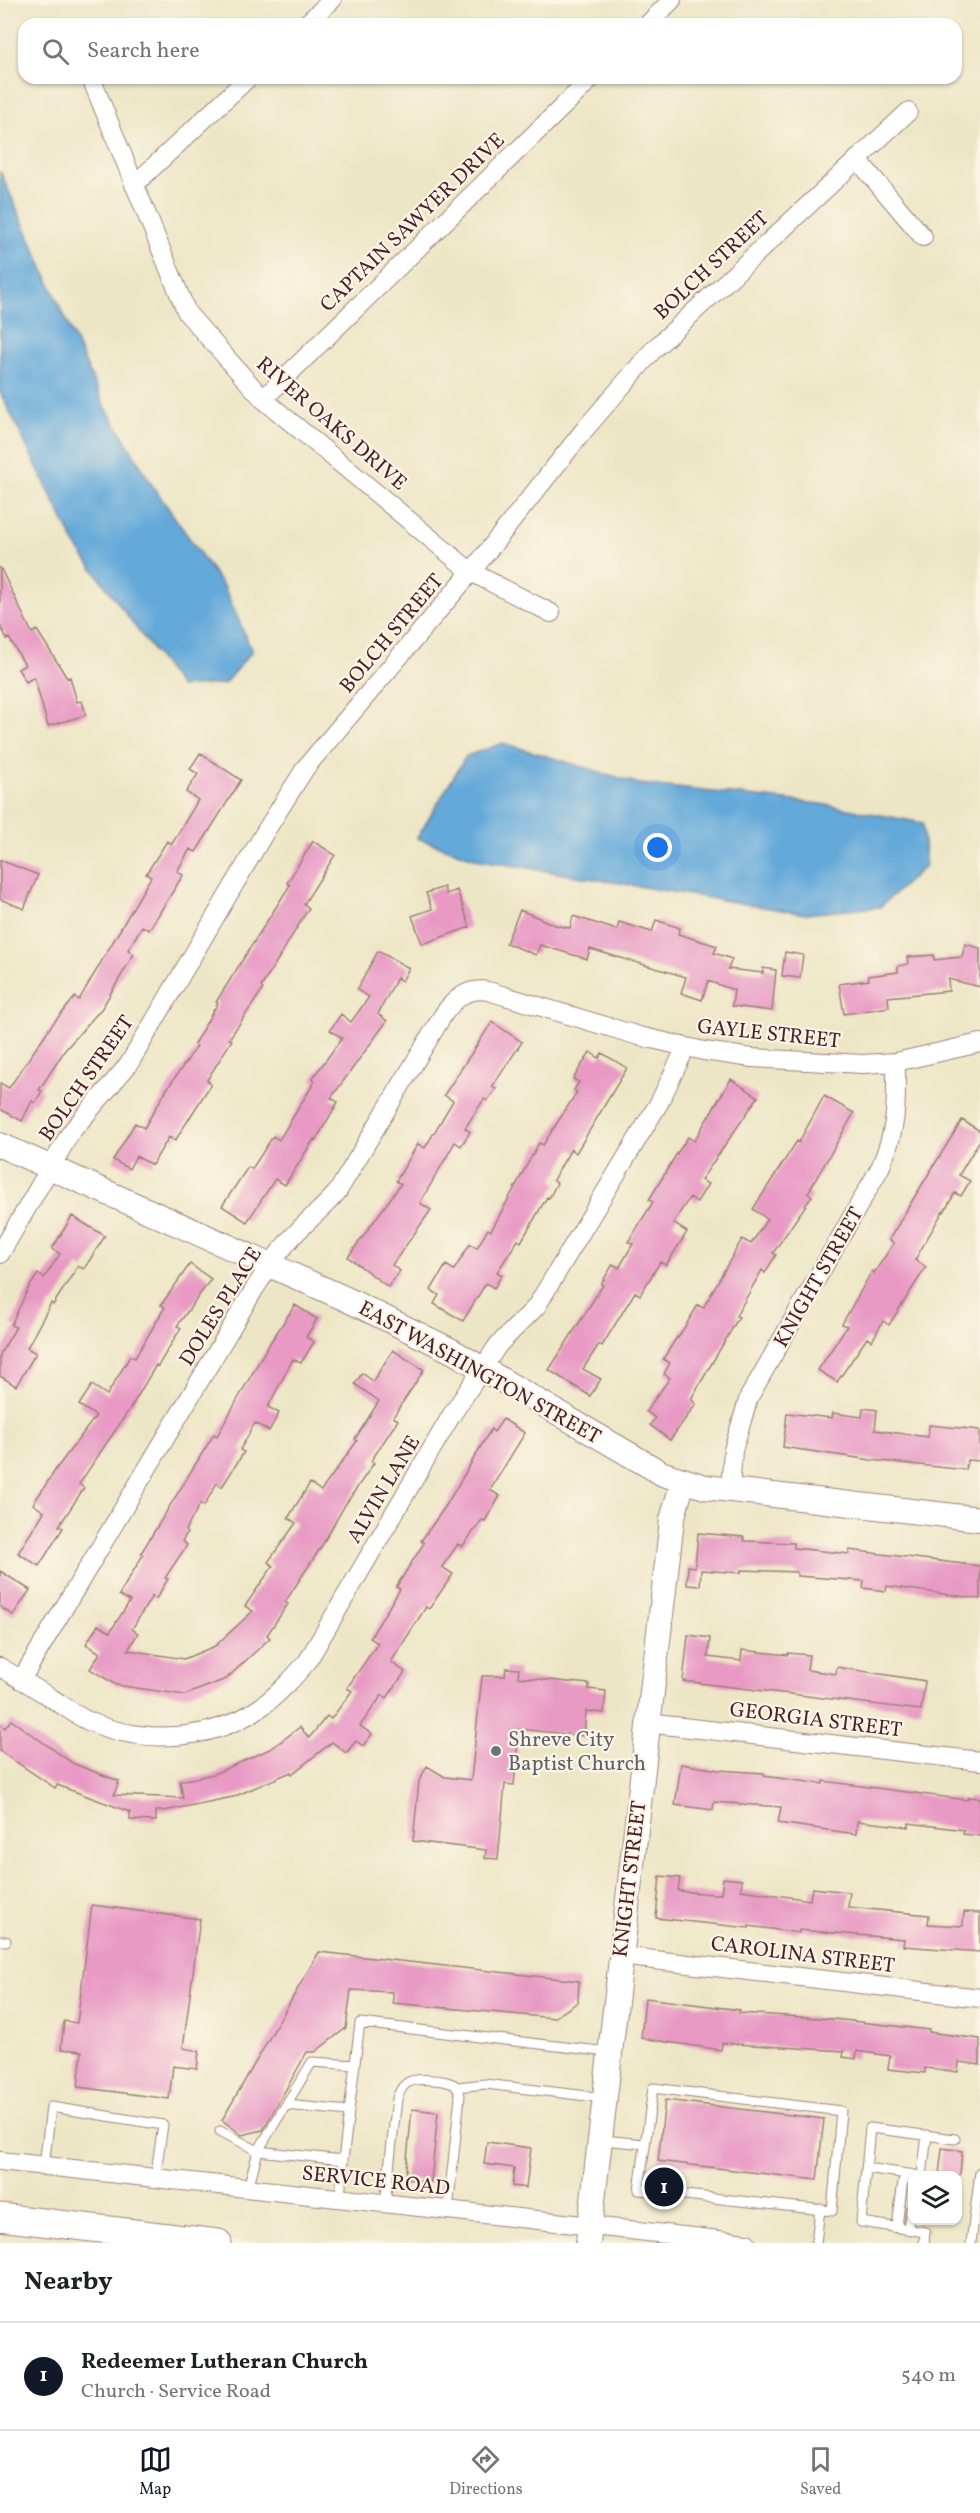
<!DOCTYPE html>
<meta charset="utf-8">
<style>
body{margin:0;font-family:Vollkorn,serif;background:#f2f2f2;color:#202124}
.controls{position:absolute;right:18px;bottom:18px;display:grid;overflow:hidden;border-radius:12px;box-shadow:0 2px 4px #0004}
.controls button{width:54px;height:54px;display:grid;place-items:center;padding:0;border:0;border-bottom:2px solid #e0e0e0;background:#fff;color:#202124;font:30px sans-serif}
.you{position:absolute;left:658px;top:848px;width:21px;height:21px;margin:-15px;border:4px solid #fff;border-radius:50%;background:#1a73e8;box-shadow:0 0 0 9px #1a73e833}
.badge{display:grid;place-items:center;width:39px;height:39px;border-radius:50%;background:#111827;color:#fff;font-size:20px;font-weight:700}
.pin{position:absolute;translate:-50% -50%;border:3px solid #fff;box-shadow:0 2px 6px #0006}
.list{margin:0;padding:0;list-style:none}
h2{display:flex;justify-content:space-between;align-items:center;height:78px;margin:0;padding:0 24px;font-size:26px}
h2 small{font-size:20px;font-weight:400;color:#757577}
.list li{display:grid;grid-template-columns:39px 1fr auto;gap:18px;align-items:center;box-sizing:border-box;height:108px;padding:0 24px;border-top:2px solid #e0e0e0}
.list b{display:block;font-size:22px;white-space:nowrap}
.list p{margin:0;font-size:20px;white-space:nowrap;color:#757577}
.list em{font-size:20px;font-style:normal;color:#757577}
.icon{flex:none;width:33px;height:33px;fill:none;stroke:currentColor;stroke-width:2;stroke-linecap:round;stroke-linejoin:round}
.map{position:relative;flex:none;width:980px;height:2243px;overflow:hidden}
.search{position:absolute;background:#fff;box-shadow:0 2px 4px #0004;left:18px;right:18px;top:18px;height:66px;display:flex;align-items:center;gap:15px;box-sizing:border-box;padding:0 21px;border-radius:18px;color:#757577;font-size:22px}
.sheet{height:186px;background:#fff}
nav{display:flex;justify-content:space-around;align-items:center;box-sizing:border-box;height:84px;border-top:2px solid #e0e0e0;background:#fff;font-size:16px;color:#757577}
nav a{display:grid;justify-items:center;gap:3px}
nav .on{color:#111827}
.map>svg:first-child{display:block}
.water{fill:#63a9d9;stroke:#566482;stroke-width:1.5}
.building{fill:#e89ac4}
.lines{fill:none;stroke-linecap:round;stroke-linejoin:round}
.service-casing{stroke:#9c8278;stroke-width:11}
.minor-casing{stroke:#9c8278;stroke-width:20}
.tertiary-casing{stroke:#9c8278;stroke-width:26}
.secondary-casing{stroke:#9c8278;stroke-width:29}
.service{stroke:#fff;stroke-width:9}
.minor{stroke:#fff;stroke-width:18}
.tertiary{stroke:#fff;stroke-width:24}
.secondary{stroke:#fff;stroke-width:27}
.worship-dot{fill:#6b7280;stroke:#fcf5e5;stroke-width:2}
.labels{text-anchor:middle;stroke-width:4.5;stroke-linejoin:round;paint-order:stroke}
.street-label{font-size:21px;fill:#4a1f2b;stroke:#fcf5e5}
.worship-label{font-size:21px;fill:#5b616d;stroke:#fcf5e5;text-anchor:start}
</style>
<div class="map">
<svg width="980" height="2243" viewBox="0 0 980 2243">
<rect width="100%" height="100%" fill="#fcf5e5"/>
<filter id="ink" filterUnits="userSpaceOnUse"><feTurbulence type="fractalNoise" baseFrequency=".0167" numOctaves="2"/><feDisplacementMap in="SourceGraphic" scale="12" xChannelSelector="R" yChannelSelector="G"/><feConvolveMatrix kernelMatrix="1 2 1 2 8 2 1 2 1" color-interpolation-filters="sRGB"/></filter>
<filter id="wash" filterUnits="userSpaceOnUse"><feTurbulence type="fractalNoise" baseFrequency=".008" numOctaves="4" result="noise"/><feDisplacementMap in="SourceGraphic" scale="24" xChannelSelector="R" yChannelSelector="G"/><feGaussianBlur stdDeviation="1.35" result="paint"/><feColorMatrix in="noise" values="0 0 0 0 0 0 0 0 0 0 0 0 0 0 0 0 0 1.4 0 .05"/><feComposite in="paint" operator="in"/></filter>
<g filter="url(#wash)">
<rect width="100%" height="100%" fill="#ede6c6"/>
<path class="water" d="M0 171 103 403 152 485 225 589 252 651 224 684 180 687 76 546 0 392Z
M503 743 640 784 821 804 923 823 925 866 880 907 805 914 480 860 417 838 466 756Z"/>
<g id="blocks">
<path class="building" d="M0 567 32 633 37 630 67 678 70 677 77 702 82 701 86 715 48 726 34 677 26 682 18 669 25 665 9 638 7 639 0 625Z
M200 753 241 780 196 852 190 849 177 871 183 875 149 930 142 926 128 950 134 954 102 1008 65 1050 39 1090 42 1091 35 1103 32 1101 22 1121 0 1109V1083L9 1088 51 1026 75 997 79 1000 151 877 146 874 167 841 172 844 198 800 186 792 198 774 190 769Z
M313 841 335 855 304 904 309 908 261 987 263 989 229 1039 232 1040 207 1080 211 1084 175 1141 169 1137 152 1165 136 1156 129 1169 113 1160 135 1123 144 1128 167 1089 197 1046 194 1044 218 1003 216 1002 290 885 287 883Z
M0 860 38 875 24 909 0 899Z
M444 887 446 894 457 890 470 927 422 944 412 916 432 909 426 893Z
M520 910 555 925 570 928 573 916 617 930 619 922 652 932 656 920 680 928 678 934 717 946 714 953 732 959 728 969 763 973V968L776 970 772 1011 732 1006 734 990 708 981 702 1000 681 993 686 977 590 949 587 959 540 945 536 955 506 943Z
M965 944 980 948V987L948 979 949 991 888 997 889 1007 844 1014 839 984 869 980 868 976 898 972V966L908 964 907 957 934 955V960L962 957Z
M378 951 409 968 402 981 397 978 378 1014 387 1021 331 1098 338 1102 316 1140 314 1139 285 1185 275 1179 247 1222 222 1206 248 1167 252 1169 273 1136 279 1140 315 1081 312 1079 342 1038 330 1030 341 1014 351 1022 369 997 357 990Z
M785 952 803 955 800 978 782 976Z
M492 1022 522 1042 492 1087 496 1089 487 1101 484 1099 465 1128 470 1132 461 1146 455 1142 420 1203 431 1210 392 1265 400 1271 388 1287 348 1257 401 1184 396 1181 418 1144 425 1148 453 1101 444 1095Z
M590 1052 599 1058 602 1053 627 1068 576 1153 571 1149 553 1180 557 1183 549 1198 547 1197 521 1242 518 1240 497 1272 502 1275 494 1288 486 1283 463 1321 434 1304 439 1295 431 1290 446 1265 454 1270 470 1244 477 1248 488 1229 491 1231 539 1143 543 1145 577 1092 574 1090 579 1082 573 1079Z
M731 1079 758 1097 701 1180 708 1184 697 1202 690 1197 673 1223 687 1232 666 1265 660 1262 640 1295 635 1292 602 1346 599 1344 583 1369 601 1379 590 1396 549 1370 603 1285 601 1284 613 1264 619 1268 633 1244 628 1242 653 1202 649 1200 676 1155 688 1137 694 1141Z
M824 1096 854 1113 808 1193 812 1196 773 1253 776 1255 765 1273 762 1270 736 1316 739 1317 691 1399 696 1404 670 1440 650 1425 655 1418 646 1411 670 1378 664 1374 670 1363 663 1359 677 1337 678 1338 698 1305 703 1308 742 1239 751 1244 767 1219 753 1209 797 1141 799 1142Z
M962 1120 980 1131V1140L959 1175 970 1181 961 1196 955 1193 944 1212 943 1211 915 1260 926 1267 889 1325 883 1321 872 1341 867 1338 837 1382 818 1370 847 1326 842 1324 872 1271 874 1273 894 1243 889 1240 912 1201Z
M72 1216 105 1236 84 1269 78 1266 53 1305 51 1303 27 1348 36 1353 16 1386 0 1376V1354L16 1327 11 1325 28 1289 38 1274 44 1278 60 1254 52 1249Z
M190 1264 211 1279 177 1326 181 1328 158 1366 156 1365 133 1404 79 1484 84 1488 59 1526 63 1528 39 1566 18 1553 44 1512 33 1504 56 1469 96 1416 79 1405 92 1385 107 1395 130 1356 135 1358 165 1307 161 1305Z
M295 1305 317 1319 306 1337 314 1342 301 1363 293 1359 268 1407 279 1413 269 1431 255 1423 240 1450 244 1452 222 1487 217 1483 204 1506 200 1504 185 1531 187 1533 182 1541 187 1545 165 1578 168 1579 156 1599 152 1596 132 1629 138 1633 128 1650 184 1659 215 1646 253 1611 245 1606 273 1566 268 1562 296 1523 288 1518 310 1483 321 1491 357 1441 355 1439 379 1401 355 1384 362 1373 373 1381 393 1350 424 1370 393 1417 398 1420 371 1461 374 1463 345 1505 321 1547 285 1602 288 1604 267 1635 270 1638 226 1679 185 1695 116 1685 90 1669 100 1653 86 1644 98 1625 110 1632 130 1601 119 1595 143 1555 141 1553 214 1434 217 1436 266 1349Z
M863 1408 877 1410 875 1430 928 1437 929 1425 980 1430V1461L967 1460 966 1470 871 1460 783 1447 787 1413 832 1418 833 1413 862 1417Z
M503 1419 525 1433 490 1490 500 1496 485 1521 482 1520 462 1547 458 1544 442 1567 453 1574 429 1609 426 1607 391 1662 405 1672 387 1698 382 1695 360 1726 372 1734 363 1746 356 1741 346 1753 332 1742 292 1774 291 1772 233 1797 164 1811H156V1821L130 1820V1812L57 1785 55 1788 0 1751V1724L5 1728 11 1720 74 1764 119 1781 114 1795 183 1798 180 1781 214 1774 272 1748 300 1727 309 1738 327 1716 331 1719 352 1691 347 1688 378 1643 370 1638 400 1589 396 1587 424 1543 421 1541 447 1504 491 1429 494 1432Z
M698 1533 744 1537V1541L794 1543V1548L849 1554V1550L980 1566V1599L887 1586 886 1591 863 1588 864 1581 797 1576V1572L741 1570V1573L701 1570 700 1586 687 1585 688 1566 695 1567Z
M0 1571 30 1590 13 1615 0 1607Z
M688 1635 710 1638 708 1657 741 1661 742 1650 788 1655V1653L809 1655 807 1670 836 1674 837 1667 925 1681 921 1710 683 1681Z
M506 1668 519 1669 518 1677 589 1684V1689L606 1691 604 1713 586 1711 584 1736 519 1729 514 1785 505 1784 498 1859 485 1858 486 1850 413 1841 419 1781 427 1766 445 1777 471 1780 482 1676H505Z
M681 1764 719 1770 764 1773V1776L823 1784V1781L967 1800 968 1797 980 1798V1836L963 1834 964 1830 909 1823V1827L857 1821 856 1834 778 1823 781 1807 714 1802 713 1810 675 1805Z
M660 1876 680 1878 678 1891 713 1894H721L723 1878 742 1880 741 1890 810 1900 812 1888 850 1892 848 1907 929 1915 928 1924 963 1926 964 1912 980 1913V1952L903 1946 904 1939 799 1930V1933L749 1926V1928L656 1918Z
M92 1905 200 1919 183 2048 199 2051 197 2069 173 2066 169 2099 78 2087 82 2051 61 2049 64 2021 77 2023Z
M319 1952 579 1981 578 2002 554 2018 393 2003V1992L351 1990 346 2028 315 2052H307L263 2130 242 2135 222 2120Z
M645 1998 740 2010 739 2013 834 2019 929 2030V2032L980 2039V2065L959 2062 958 2072 925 2068V2073L888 2069 890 2056 857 2051 856 2059 843 2057 844 2051 722 2043 721 2050 641 2038Z
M665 2100 824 2119 817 2180 658 2161Z
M412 2109 438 2112 431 2182 405 2179Z
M487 2142 531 2148 526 2188 512 2186 514 2168 484 2164Z
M942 2148 962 2151 960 2175H939Z"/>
</g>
</g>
<g filter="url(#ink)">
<use href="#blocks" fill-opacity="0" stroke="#9c8278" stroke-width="1.5"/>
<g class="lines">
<g class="service-casing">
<path id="service" d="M0 1941H6
M457 2087 485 2084 604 2098
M653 2088 841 2111 832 2211 639 2190Z
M286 2105 349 2111
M220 2131 258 2151 312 2062 355 2065
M602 2140 645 2144
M343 2160 360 2023 608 2052
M44 2166 51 2107 163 2125 155 2178
M866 2168 921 2176
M922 2176 927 2135
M248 2188 258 2151 343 2160 340 2198
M385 2203 397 2099C399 2093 401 2087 407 2083 415 2077 444 2080 453 2084 458 2087 459 2091 460 2096L448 2210
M897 2226 903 2181 910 2177V2174
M908 2228 911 2210
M816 2243 820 2209
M924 2243 925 2232 861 2222 870 2128 955 2139
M971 2243 980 2172"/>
</g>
<g class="minor-casing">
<path id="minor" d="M306 24 332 0
M648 24 672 0
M91 78 187 313 263 399 471 572 551 613
M857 159 923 237
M134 185 248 78
M263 399 592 78
M0 1254 71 1132 129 1064 265 832 306 767 471 572 585 429 654 349 908 112
M730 1490 733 1450 749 1397 880 1168C898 1126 896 1106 896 1062
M0 1667C17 1677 34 1687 51 1698 63 1705 74 1714 86 1720 141 1745 211 1742 261 1707 279 1694 293 1678 307 1662L451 1416 498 1345 536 1307 659 1103 686 1047
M21 1680 255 1288C268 1268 281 1248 298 1231 311 1217 326 1206 338 1191L443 1015C454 999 468 987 488 991L639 1036 704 1051 752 1058 863 1064 896 1062 980 1043
M647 1723 980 1761
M620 1956 980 1998
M0 2161 747 2243"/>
</g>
<g class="tertiary-casing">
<path id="tertiary" d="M0 1145 346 1299 452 1351 663 1474 705 1487 980 1519
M588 2243 672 1520 683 1481"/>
</g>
<g class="secondary-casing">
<path id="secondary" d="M0 2217 218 2243"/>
</g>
<use href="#service" class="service"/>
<use href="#minor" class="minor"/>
<use href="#tertiary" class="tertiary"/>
<use href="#secondary" class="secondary"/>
</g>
</g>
<circle class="worship-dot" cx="496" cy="1751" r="6"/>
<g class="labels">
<g class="street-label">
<text transform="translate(412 222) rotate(-44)" y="7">CAPTAIN SAWYER DRIVE</text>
<text transform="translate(711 265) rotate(-43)" y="7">BOLCH STREET</text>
<text transform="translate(332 423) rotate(41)" y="7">RIVER OAKS DRIVE</text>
<text transform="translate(391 633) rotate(-50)" y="7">BOLCH STREET</text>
<text transform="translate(769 1033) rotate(6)" y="7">GAYLE STREET</text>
<text transform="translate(86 1078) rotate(-55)" y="7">BOLCH STREET</text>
<text transform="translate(818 1277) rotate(-60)" y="7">KNIGHT STREET</text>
<text transform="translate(220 1306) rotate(-58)" y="7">DOLES PLACE</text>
<text transform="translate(480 1372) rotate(29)" y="7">EAST WASHINGTON STREET</text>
<text transform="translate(383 1489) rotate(-59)" y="7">ALVIN LANE</text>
<text transform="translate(816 1719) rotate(7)" y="7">GEORGIA STREET</text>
<text transform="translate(629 1879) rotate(-83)" y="7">KNIGHT STREET</text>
<text transform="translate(803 1954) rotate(7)" y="7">CAROLINA STREET</text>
<text transform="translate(376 2180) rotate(6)" y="7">SERVICE ROAD</text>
</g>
<g class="worship-label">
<text x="508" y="1746">Shreve City<tspan x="508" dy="24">Baptist Church</tspan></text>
</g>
</g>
</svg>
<div class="controls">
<button><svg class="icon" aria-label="layers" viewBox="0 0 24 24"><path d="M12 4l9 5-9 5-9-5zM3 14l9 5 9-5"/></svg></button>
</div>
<div class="you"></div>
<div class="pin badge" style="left:664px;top:2187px">1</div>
<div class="search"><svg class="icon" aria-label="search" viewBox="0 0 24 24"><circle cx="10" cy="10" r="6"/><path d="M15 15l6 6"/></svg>Search here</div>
</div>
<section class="sheet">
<h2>Nearby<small></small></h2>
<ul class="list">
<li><span class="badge">1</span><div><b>Redeemer Lutheran Church</b><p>Church · Service Road</p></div><em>540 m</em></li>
</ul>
</section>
<nav>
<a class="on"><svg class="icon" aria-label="map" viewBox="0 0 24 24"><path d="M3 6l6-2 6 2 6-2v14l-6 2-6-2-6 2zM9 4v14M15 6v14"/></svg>Map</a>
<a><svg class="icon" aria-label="directions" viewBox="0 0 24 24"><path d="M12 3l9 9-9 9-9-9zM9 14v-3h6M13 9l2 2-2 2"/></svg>Directions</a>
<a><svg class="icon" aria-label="saved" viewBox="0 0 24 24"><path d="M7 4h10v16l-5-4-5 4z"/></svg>Saved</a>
</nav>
